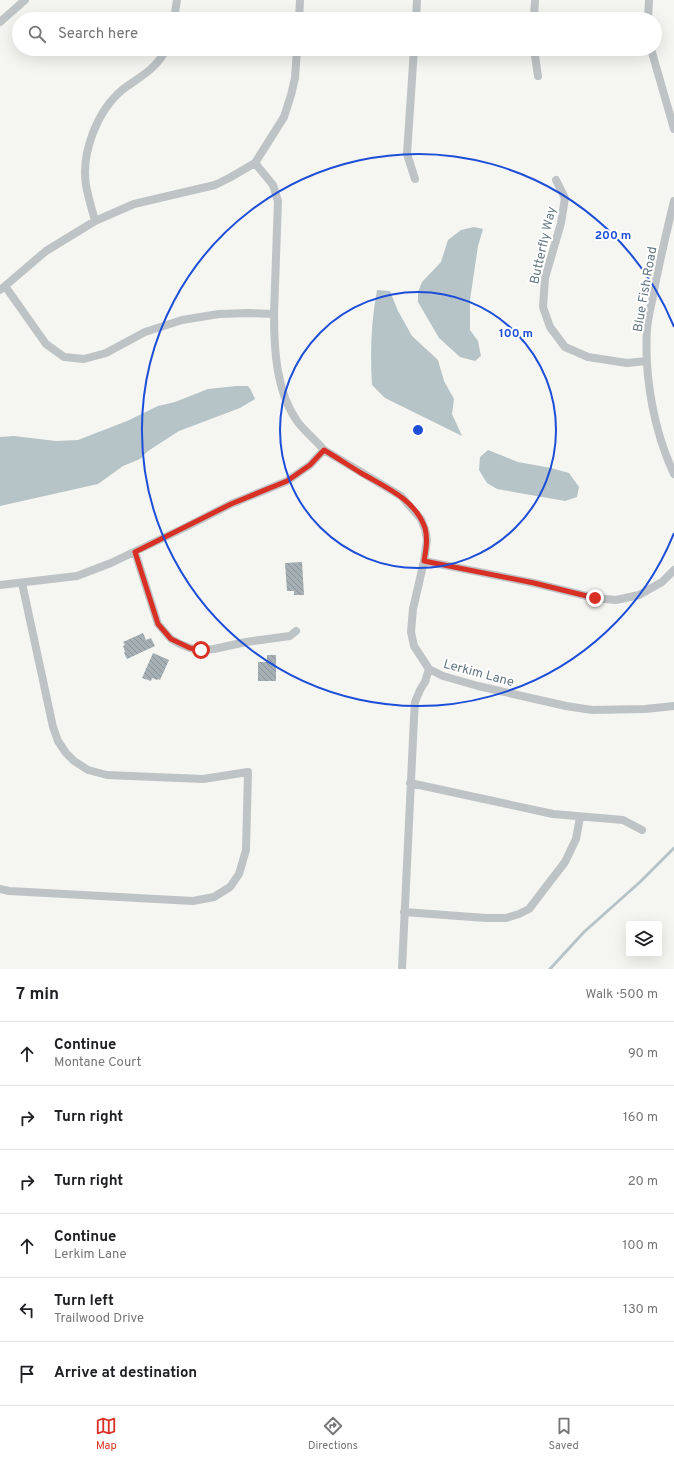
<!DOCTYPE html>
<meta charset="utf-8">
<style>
body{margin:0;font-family:Overpass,sans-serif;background:#f2f2f2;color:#202124}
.controls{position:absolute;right:12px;bottom:12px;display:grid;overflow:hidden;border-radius:4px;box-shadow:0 4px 16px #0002}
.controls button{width:36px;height:36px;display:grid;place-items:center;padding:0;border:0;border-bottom:1px solid #e0e0e0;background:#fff;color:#202124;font:20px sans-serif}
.stop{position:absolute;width:12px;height:12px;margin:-9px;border:3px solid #d93025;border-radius:50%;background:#fff}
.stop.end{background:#d93025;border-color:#fff;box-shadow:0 1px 4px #0008}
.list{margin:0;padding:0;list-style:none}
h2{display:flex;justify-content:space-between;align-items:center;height:52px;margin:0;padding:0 16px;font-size:17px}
h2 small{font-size:13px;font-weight:400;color:#757577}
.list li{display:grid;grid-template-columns:26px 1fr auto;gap:12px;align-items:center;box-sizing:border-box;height:64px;padding:0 16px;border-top:1px solid #e0e0e0}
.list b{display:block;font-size:15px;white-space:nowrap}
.list p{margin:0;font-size:13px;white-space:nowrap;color:#757577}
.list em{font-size:13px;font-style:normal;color:#757577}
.icon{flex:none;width:22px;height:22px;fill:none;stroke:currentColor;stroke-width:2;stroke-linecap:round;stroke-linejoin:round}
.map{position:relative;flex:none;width:674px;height:969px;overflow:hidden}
.search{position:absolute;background:#fff;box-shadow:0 4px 16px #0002;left:12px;right:12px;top:12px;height:44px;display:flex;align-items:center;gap:10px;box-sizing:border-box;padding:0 14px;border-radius:22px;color:#757577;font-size:15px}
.sheet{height:436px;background:#fff}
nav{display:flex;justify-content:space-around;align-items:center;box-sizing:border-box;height:56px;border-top:1px solid #e0e0e0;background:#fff;font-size:11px;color:#757577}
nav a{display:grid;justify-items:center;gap:2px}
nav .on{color:#d93025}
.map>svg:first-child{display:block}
.water{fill:#b6c4c7}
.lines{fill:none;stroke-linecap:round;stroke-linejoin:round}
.stream{stroke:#b6c4c7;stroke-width:3}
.building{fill:url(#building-back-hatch)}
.minor{stroke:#bec3c5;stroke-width:8}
.route{stroke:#d93025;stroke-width:5}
.ring{fill:none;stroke:#1d4ed8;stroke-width:2}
.labels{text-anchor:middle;stroke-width:4;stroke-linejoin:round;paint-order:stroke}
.street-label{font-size:13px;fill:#647882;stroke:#fff}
.centre{fill:#1d4ed8;stroke:#fff;stroke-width:2}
.ring-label{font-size:12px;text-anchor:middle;font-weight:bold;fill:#1d4ed8;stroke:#fff;stroke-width:4;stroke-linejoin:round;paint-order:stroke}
</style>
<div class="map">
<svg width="674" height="969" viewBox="0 0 674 969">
<defs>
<pattern id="building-back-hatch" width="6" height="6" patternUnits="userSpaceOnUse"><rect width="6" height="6" fill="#a6b0b4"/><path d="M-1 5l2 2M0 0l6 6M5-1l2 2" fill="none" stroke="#8b9498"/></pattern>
</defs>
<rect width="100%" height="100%" fill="#f5f5f1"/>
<path class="water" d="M474 227 483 229 478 246 470 300V330L478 341 481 356 475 361 460 357 439 338 418 302V292L422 282 441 262 448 240 461 230Z
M377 290 390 291 398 311 412 336 438 360 444 381 454 399 452 414 462 436 385 398 372 385C370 353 371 322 377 290Z
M236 386H248L251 390 255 399 240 408 179 431 148 451 140 459 123 466 98 484 0 506V437L14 436 56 441 78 440 127 421 158 406 175 402 208 389Z
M488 450 518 462 551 468 569 473 579 487 577 497 565 501 497 489 487 483 479 470 480 457Z"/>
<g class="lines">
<path class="stream" d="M550 969 584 932 640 882 674 848"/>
</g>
<path class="building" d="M302 562 304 595H294V591H287L285 563Z
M143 633 146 640 151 638 155 646 127 659 124 653 125 652 123 646 125 645 123 642Z
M153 653 169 660 160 680 158 679 157 680 152 678 151 681 142 678Z
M267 655H276V681H258V662H267Z"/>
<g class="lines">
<path class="minor" d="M174 19 177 0
M299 19 300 0
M416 19 417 0
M534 19 535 0
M648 19 649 0
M0 22 25 0
M414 49 407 154 415 179
M534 49 538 76
M651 49 674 129
M255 163 273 185 278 201 274 314
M556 180 565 198 561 223 545 278 543 307 550 327 565 347 588 357 627 363 646 361
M674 201C667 230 660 260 654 290 652 303 648 316 647 329 644 376 654 432 674 474
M95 221C92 209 88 197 86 185 81 153 97 111 122 90 139 77 156 70 166 49
M5 286 46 251 95 221 134 204 215 185 231 177 255 163 284 117 291 95 295 78 297 49
M0 290 5 286 46 344 64 357 84 359 106 353 145 332 182 320 219 314 249 313 274 314C274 349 276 391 297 421 304 431 316 440 324 450
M135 552 158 624 171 639 180 644 190 648 201 650 214 649 246 642 290 636 296 631
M424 561 534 583 595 598 616 600 639 595 662 582 674 570
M0 585 77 576 111 563 186 527 231 504 287 481 310 465 324 450 401 496 421 519 425 529 427 540 424 561 413 609 411 632 414 646 429 669 443 676 478 686 566 706 592 710 645 709 674 706
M410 783 553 814 623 820 642 830
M0 889 9 891 193 901 214 897 230 887 239 874 246 850 248 772 203 779 107 775 88 770 74 761 66 753 58 741 53 727 22 583
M404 912 486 918H506L519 914 529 909 565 862 576 839 580 817
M402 969 414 718 415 702 420 690 425 682 429 669"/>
</g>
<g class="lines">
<path class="route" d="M201 650 190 648 171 639 158 624 135 552 231 504 287 481 310 465 324 450C336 457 348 465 361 473 385 487 415 499 425 528 428 539 426 550 424 561L534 583 595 598"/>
</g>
<g class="ring">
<circle cx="418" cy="430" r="138"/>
<path d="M674 533A276 276 0 1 1 674 327"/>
</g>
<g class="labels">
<g class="street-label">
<text transform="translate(542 245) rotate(-77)" y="5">Butterfly Way</text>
<text transform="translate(644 289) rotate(-80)" y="5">Blue Fish Road</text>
<text transform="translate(479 672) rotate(15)" y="5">Lerkim Lane</text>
</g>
</g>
<circle cx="418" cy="430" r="6" class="centre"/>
<g class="ring-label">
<text x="613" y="239">200 m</text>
<text x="516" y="337">100 m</text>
</g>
</svg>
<div class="controls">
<button><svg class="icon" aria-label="layers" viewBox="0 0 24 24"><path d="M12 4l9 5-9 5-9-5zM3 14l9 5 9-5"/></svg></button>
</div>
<div class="stop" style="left:201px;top:650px"></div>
<div class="stop end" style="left:595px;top:598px"></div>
<div class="search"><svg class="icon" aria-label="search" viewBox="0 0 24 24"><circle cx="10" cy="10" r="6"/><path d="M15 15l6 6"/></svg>Search here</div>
</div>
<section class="sheet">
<h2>7 min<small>Walk · 500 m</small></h2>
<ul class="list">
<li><svg class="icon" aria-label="ahead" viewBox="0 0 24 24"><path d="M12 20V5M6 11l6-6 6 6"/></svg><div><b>Continue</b><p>Montane Court</p></div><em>90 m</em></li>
<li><svg class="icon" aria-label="right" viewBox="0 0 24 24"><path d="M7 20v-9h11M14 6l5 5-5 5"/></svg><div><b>Turn right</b></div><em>160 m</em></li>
<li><svg class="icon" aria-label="right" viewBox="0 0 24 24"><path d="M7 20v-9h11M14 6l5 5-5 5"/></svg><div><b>Turn right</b></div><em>20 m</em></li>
<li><svg class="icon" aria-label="ahead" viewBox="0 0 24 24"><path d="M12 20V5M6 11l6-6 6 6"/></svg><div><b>Continue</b><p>Lerkim Lane</p></div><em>100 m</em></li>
<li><svg class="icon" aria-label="left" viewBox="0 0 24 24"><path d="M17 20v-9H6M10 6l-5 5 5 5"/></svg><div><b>Turn left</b><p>Trailwood Drive</p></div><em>130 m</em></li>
<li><svg class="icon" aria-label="arrive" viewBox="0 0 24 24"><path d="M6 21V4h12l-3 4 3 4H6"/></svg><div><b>Arrive at destination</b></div></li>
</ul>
</section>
<nav>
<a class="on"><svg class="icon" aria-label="map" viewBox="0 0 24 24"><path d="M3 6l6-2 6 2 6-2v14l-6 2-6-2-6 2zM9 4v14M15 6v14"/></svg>Map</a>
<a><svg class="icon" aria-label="directions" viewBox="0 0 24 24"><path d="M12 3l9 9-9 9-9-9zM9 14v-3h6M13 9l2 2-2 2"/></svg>Directions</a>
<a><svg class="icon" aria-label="saved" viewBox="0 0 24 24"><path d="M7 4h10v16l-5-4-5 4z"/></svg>Saved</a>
</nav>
